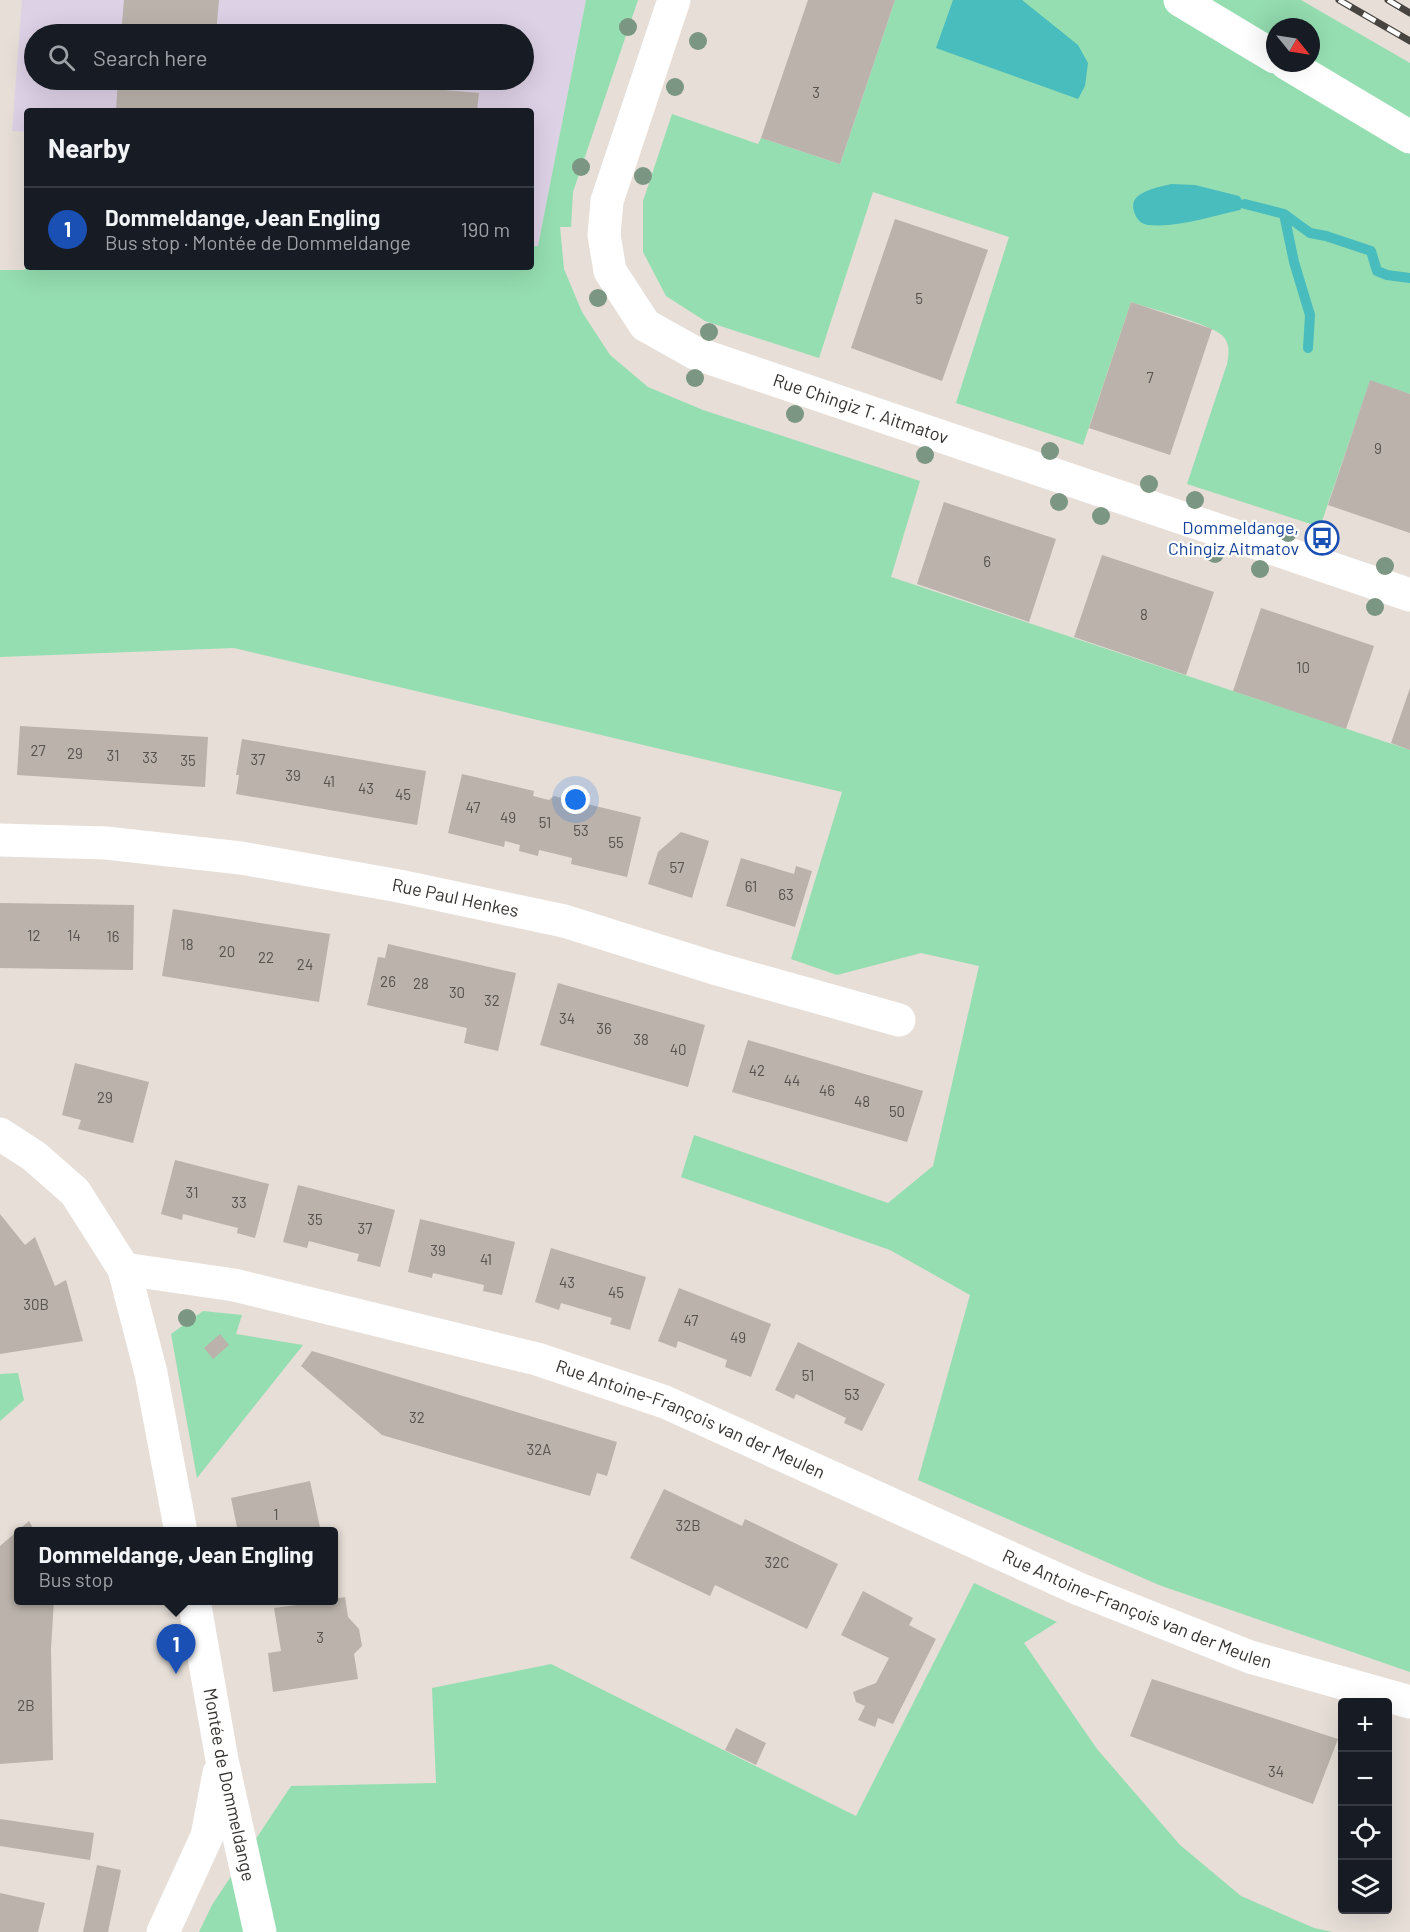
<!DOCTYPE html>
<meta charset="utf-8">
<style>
body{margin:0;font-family:Barlow,sans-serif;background:#20242c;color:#f1f3f6}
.controls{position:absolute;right:18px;bottom:18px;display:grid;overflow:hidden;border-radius:6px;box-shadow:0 6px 24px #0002}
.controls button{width:54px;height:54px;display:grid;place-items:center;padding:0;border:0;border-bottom:2px solid #363941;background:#171b24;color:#f1f3f6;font:30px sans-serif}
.compass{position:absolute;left:1266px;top:18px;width:54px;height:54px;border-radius:50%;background:#171b24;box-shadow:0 6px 24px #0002;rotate:120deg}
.you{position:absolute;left:576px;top:800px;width:21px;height:21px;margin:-15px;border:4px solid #fff;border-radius:50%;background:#1a73e8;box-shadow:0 0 0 9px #1a73e833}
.badge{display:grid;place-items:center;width:39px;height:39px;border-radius:50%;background:#7c3aed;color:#fff;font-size:20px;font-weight:700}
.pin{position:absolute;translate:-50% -50px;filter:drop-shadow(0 2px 3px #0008)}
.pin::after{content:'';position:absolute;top:32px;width:21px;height:18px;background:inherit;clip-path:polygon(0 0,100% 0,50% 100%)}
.popup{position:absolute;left:14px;top:1527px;width:324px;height:78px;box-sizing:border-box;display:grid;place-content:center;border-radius:6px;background:#171b24;filter:drop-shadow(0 2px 4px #0005);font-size:20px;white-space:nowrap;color:#9ea1a6}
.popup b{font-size:22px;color:#f1f3f6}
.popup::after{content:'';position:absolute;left:50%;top:100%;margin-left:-12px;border:12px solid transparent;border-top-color:#171b24}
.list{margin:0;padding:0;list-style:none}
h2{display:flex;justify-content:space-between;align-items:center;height:78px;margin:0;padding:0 24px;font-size:26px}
h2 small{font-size:20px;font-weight:400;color:#9ea1a6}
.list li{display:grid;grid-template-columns:39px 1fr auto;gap:18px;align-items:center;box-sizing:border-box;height:84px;padding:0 24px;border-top:2px solid #363941}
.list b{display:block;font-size:22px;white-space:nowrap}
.list p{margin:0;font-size:20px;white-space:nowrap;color:#9ea1a6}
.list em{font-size:20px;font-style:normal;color:#9ea1a6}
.icon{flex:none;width:33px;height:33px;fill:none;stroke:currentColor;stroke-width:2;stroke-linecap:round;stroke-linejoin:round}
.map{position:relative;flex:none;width:1410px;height:1932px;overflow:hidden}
.search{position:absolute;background:#171b24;box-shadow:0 6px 24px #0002;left:24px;top:24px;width:510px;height:66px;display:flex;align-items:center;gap:15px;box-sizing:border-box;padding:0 21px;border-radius:33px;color:#9ea1a6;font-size:22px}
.panel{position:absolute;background:#171b24;box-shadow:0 6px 24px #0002;left:24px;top:108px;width:510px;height:162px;border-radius:6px}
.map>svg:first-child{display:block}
.education{fill:#ddd1e5;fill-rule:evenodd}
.green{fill:#95deb1;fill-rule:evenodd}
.water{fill:#49bcbe}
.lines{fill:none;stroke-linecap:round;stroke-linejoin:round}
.stream{stroke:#49bcbe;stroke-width:10}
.building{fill:#bab2ab}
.minor{stroke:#fff;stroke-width:33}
.tertiary{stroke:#fff;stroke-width:33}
.rail-casing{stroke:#484541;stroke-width:7}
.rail{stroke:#fff;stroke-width:4.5;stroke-dasharray:14;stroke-linecap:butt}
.tree{fill:#7b9682}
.labels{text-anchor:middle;stroke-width:4.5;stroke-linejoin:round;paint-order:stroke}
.number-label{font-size:15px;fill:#56524e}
.street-label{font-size:18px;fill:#35322f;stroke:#fff}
.transit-label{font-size:18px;fill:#164399;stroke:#fff;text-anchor:end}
</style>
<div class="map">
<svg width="1410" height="1932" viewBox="0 0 1410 1932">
<rect width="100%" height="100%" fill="#e6ded7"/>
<path class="education" d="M22 0H586L538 246H531V111H27V132L12 131ZM34 34H524V80H34Z"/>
<path class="green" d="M586 0H638L573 192 571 227H560L564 269 582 312 610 355 648 387 703 410 920 481 891 577 1410 750V1672L1159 1585 918 1480 970 1295 890 1250 681 1177 694 1135 888 1203 933 1166 979 966 921 953 837 975 791 959 842 792 234 648 0 657V270H25L26 211 27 267H531V246H538Z
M895 0H1301L1410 63V394L1370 381 1320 527 1187 484 1227 364C1229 355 1230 345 1224 337 1212 324 1151 309 1131 302L1083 445 956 403 1009 237 873 192 819 358 705 321 666 296 643 252V201L672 114 758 144 761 138 840 164ZM1275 27H1311V63H1275Z
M203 1311 242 1315 236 1334 303 1345 197 1478 171 1334Z
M18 1373 24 1400 0 1421V1374Z
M974 1583 1057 1622 1024 1643 1097 1749 1180 1845 1241 1896 1314 1928 1333 1932H199L212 1905 291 1786 436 1783 432 1688 551 1664 856 1816Z"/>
<path class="water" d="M953 0H1022L1078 45 1088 63 1085 86 1078 99 936 48Z
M1171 184 1195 185 1239 196 1245 204 1240 210C1211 216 1178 228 1148 225 1142 224 1137 220 1135 214 1125 192 1157 188 1171 184Z"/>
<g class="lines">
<path class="stream" d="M1245 204 1284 214 1310 233 1326 236 1371 251 1377 271 1387 275 1410 278
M1284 214 1294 262 1310 315 1308 348"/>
</g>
<path class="building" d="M124 0H219L216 34H121Z
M808 0H895L840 164 761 138Z
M118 80H445L444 90 479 93 477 111H116Z
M895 219 988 250 942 381 851 348Z
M1131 302 1212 329 1170 455 1089 428Z
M1370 380 1410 394V533L1328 505Z
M944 502 1056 539 1029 622 917 584Z
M1102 555 1214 592 1186 675 1074 637Z
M1261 608 1374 646 1346 729 1233 691Z
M1410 688V750L1391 743Z
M20 726 208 737 205 787 17 775Z
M242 739 426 771 417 825 236 794 239 775H236Z
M462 774 534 791 533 796 549 800 554 796 641 817 627 877 571 864 572 858 556 854 539 850 538 856 519 851 520 845 505 841 504 847 448 833Z
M681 832 709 841 692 898 648 884 658 852Z
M741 858 794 874 796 866 812 871 795 927 726 906Z
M0 903 134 905 133 970 0 968Z
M173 909 330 934 319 1002 162 976Z
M388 944 516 973 498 1051 464 1043 467 1028 367 1005 378 957 385 958Z
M558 983 705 1025 688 1087 540 1045Z
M748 1040 923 1091 907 1142 732 1092Z
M75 1063 149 1082 133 1143 78 1129 81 1120 62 1115Z
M175 1160 269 1184 255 1238 237 1233 238 1228 183 1214 182 1220 161 1214Z
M298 1185 395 1210 380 1267 357 1261 359 1254 335 1248 309 1241 307 1248 283 1242Z
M0 1214 25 1245 35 1237 55 1286 66 1280 83 1341 0 1354Z
M420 1219 515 1242 502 1295 483 1291 484 1285 433 1273 432 1278 408 1272Z
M551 1248 646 1277 630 1330 610 1324 612 1318 561 1303 559 1310 535 1302Z
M679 1288 771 1324 751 1377 725 1367 727 1360 678 1341 676 1348 658 1341Z
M220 1334 229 1345 213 1359 204 1348Z
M798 1342 885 1384 862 1431 844 1423 846 1418 796 1394 794 1399 775 1390Z
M312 1351 617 1442 607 1476 597 1473 590 1496 382 1435 301 1366Z
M310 1481 321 1532H238L231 1498Z
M664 1489 742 1526 745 1519 838 1564 807 1629 715 1585 710 1596 630 1558Z
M29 1521 35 1532H18V1600H54L51 1649 53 1760 0 1764V1546Z
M863 1591 913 1618 909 1625 936 1639 893 1724 878 1718 875 1727 858 1720 865 1706 856 1702 853 1692 876 1683 889 1658 841 1635Z
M345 1597 348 1617 359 1629 362 1646 354 1654 358 1679 273 1692 268 1653 281 1651 274 1608 334 1600V1599Z
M1152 1679 1338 1739 1313 1804 1130 1736Z
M736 1728 766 1743 756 1765 725 1750Z
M0 1819 94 1833 90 1860 0 1846Z
M97 1865 121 1870 108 1932H83Z
M0 1893 45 1903 38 1932H0Z"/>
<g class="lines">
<g class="minor">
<path id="s1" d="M674 0 607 201 604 235 610 271 645 325 695 353 1410 595"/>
<path id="s2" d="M0 840 106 843 241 858 399 886 564 921 714 968 899 1020"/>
<path d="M0 1134 34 1156 75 1192 124 1269 151 1373 181 1532"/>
<path id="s3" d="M124 1269 234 1285 537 1359 665 1402 1079 1589 1250 1657 1410 1702"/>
<path id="s4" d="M194 1600 222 1760 260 1932"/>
<path d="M163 1932 207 1836 219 1773"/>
</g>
<path class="tertiary" d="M1180 0 1275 57
M1286 63 1410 137"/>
<g class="rail-casing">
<path id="rail" d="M1339 0 1410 41
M1388 0 1410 13"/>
</g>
<use href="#rail" class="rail"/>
</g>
<g class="tree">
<circle cx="628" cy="27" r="9"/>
<circle cx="698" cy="41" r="9"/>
<circle cx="675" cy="87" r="9"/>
<circle cx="581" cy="167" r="9"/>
<circle cx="643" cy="176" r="9"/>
<circle cx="598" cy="298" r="9"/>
<circle cx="709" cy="332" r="9"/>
<circle cx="695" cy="378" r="9"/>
<circle cx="795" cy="414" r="9"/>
<circle cx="1050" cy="451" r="9"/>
<circle cx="925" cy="455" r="9"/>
<circle cx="1149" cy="484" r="9"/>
<circle cx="1195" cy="500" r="9"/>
<circle cx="1059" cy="502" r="9"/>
<circle cx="1101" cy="516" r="9"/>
<circle cx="1288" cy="533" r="9"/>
<circle cx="1215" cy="554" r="9"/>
<circle cx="1385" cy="566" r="9"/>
<circle cx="1260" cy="569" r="9"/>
<circle cx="1375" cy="607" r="9"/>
<circle cx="187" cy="1318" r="9"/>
</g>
<defs>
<g id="bus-ring" transform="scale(1.725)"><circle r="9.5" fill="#fff" stroke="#1a4fb4" stroke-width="1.5"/><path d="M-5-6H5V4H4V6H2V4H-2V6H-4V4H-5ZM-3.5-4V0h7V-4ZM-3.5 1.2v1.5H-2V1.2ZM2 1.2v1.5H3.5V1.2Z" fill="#1a4fb4"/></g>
</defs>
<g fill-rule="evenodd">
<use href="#bus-ring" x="1322" y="538"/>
</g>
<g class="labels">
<g class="number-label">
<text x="816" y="98">3</text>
<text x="919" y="304">5</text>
<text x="1150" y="383">7</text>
<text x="1378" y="454">9</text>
<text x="987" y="567">6</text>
<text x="1144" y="620">8</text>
<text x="1303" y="673">10</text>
<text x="38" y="756">27</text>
<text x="75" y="759">29</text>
<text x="113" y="761">31</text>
<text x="150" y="763">33</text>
<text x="258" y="765">37</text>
<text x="188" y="766">35</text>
<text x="293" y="781">39</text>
<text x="329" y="787">41</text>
<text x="366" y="794">43</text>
<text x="403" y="800">45</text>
<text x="473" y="813">47</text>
<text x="508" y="823">49</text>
<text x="545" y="828">51</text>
<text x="581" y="836">53</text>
<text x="616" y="848">55</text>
<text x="677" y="873">57</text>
<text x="751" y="892">61</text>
<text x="786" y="900">63</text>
<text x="34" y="941">12</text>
<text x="74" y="941">14</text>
<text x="113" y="942">16</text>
<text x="187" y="950">18</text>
<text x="227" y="957">20</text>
<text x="266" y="963">22</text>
<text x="305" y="970">24</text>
<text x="388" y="987">26</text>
<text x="421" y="989">28</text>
<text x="457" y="998">30</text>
<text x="492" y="1006">32</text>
<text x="567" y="1024">34</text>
<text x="604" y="1034">36</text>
<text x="641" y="1045">38</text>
<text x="678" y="1055">40</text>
<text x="757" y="1076">42</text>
<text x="792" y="1086">44</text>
<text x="827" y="1096">46</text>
<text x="105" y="1103">29</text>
<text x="862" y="1107">48</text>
<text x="897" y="1117">50</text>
<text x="192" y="1198">31</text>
<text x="239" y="1208">33</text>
<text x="315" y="1225">35</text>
<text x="365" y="1234">37</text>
<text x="438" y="1256">39</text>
<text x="486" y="1265">41</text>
<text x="567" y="1288">43</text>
<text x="616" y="1298">45</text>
<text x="36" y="1310">30B</text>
<text x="691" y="1326">47</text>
<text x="738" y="1343">49</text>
<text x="808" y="1381">51</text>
<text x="852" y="1400">53</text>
<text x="417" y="1423">32</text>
<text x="539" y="1455">32A</text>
<text x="276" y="1520">1</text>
<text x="688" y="1531">32B</text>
<text x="777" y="1568">32C</text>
<text x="320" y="1643">3</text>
<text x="26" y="1711">2B</text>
<text x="1276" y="1777">34</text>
</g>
<g class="street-label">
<text dy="6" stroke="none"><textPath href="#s1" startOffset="579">Rue Chingiz T. Aitmatov</textPath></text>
<text dy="6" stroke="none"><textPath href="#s2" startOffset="460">Rue Paul Henkes</textPath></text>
<text dy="6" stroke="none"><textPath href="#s3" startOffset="588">Rue Antoine-François van der Meulen</textPath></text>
<text dy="6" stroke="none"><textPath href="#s3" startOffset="1074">Rue Antoine-François van der Meulen</textPath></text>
<text dy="6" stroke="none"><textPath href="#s4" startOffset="188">Montée de Dommeldange</textPath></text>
</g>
<g class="transit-label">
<text x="1299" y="534">Dommeldange,<tspan x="1299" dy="21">Chingiz Aitmatov</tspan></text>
</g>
</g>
</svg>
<div class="controls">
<button>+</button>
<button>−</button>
<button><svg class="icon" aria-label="locate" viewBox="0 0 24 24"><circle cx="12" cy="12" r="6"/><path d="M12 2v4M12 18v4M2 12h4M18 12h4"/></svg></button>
<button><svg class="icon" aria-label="layers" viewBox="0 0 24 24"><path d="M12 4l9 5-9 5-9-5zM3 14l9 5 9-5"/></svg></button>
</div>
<svg class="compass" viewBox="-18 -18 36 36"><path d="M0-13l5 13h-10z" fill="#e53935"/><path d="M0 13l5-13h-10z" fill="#9ea1a6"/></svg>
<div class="you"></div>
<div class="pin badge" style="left:176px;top:1674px;background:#1a4fb4">1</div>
<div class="popup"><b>Dommeldange, Jean Engling</b>Bus stop</div>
<div class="search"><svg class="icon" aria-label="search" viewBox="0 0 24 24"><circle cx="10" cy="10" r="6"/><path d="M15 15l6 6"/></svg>Search here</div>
<section class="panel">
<h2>Nearby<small></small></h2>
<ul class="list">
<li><span class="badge" style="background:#1a4fb4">1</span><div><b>Dommeldange, Jean Engling</b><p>Bus stop · Montée de Dommeldange</p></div><em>190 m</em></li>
</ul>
</section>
</div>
